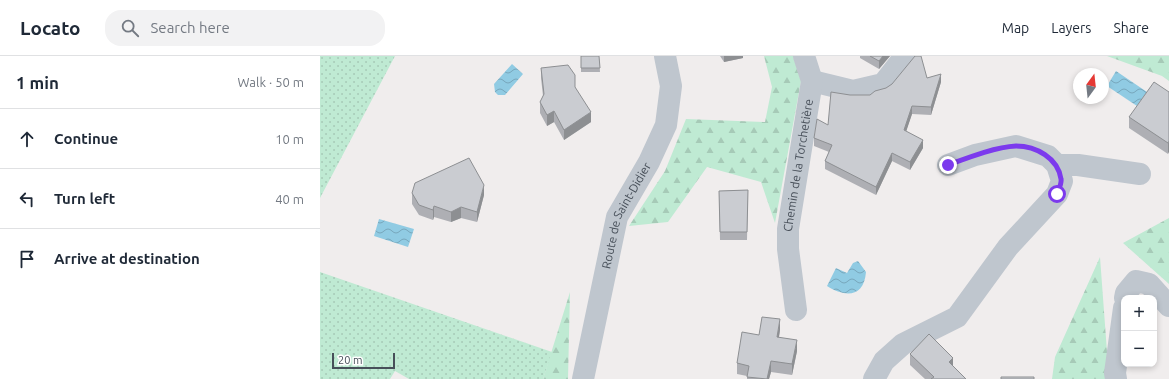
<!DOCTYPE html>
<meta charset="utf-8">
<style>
body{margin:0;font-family:Ubuntu,sans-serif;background:#f2f2f3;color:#1f2937}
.controls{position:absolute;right:12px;bottom:12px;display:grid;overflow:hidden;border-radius:8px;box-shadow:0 2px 6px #0003}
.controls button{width:36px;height:36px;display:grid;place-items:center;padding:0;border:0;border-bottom:1px solid #e0e1e3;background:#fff;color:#1f2937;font:20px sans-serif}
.compass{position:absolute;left:753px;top:12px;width:36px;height:36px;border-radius:50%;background:#fff;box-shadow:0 2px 6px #0003;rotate:15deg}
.scale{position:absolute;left:12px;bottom:10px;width:63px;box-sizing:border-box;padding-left:4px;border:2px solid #474f59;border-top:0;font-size:11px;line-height:14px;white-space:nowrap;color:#474f59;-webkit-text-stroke:3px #fff;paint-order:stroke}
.stop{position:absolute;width:12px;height:12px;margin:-9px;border:3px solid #7c3aed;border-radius:50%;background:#fff}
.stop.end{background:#7c3aed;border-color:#fff;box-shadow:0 1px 4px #0008}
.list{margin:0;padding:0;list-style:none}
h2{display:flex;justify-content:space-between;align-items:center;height:52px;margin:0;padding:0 16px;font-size:17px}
h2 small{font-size:13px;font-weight:400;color:#747a83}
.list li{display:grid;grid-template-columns:26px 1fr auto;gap:12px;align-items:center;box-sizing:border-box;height:60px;padding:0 16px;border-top:1px solid #e0e1e3}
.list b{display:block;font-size:15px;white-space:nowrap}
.list em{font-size:13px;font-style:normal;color:#747a83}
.icon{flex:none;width:22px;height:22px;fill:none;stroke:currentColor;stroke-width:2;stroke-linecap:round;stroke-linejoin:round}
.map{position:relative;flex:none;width:849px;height:323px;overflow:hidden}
header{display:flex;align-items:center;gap:24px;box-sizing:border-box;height:56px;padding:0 20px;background:#fff;border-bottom:1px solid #e0e1e3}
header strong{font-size:19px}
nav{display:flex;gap:22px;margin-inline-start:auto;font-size:14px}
.search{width:280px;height:36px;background:#f2f2f3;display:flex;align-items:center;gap:10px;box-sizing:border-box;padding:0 14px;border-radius:16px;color:#747a83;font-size:15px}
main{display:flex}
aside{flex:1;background:#fff}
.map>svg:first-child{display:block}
.grass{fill:url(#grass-dots)}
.forest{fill:url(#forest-firs)}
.water{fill:url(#water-waves)}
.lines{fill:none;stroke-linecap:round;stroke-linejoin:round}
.minor{stroke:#bfc6ce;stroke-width:22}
.wall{fill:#aeafb4}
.shaded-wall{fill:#8d8f92}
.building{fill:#caccd1;stroke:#8d8f92}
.route{stroke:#7c3aed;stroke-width:5}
.labels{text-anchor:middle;stroke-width:3.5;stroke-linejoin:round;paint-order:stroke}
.street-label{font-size:12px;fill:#474f59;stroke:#fff}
</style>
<header>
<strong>Locato</strong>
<div class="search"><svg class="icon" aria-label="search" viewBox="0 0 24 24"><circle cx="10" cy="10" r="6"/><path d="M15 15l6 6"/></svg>Search here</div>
<nav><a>Map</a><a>Layers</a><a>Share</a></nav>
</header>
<main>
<aside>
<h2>1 min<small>Walk · 50 m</small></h2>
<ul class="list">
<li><svg class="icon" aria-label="ahead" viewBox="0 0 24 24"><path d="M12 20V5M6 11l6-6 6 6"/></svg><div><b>Continue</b></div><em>10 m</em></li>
<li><svg class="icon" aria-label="left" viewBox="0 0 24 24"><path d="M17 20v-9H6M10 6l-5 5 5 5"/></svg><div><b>Turn left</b></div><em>40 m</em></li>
<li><svg class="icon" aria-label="arrive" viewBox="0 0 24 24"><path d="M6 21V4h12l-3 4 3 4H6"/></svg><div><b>Arrive at destination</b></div></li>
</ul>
</aside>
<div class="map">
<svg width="849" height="323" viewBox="0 0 849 323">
<defs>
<pattern id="grass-dots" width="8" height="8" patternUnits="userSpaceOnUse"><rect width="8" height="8" fill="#bfead3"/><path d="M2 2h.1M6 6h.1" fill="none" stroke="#a6cab7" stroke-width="1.8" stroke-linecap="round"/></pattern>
<pattern id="forest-firs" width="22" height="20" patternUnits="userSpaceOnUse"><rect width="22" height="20" fill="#bfead3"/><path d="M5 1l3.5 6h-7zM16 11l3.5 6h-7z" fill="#a6cab7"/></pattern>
<pattern id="water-waves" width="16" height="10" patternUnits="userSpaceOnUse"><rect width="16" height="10" fill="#90cbe3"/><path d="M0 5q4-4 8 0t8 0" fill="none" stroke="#77a7bb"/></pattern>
</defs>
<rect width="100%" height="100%" fill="#f0eded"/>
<path class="grass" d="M0 0H75L0 142Z
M0 216 232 296 223 323H89L75 315 70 323H0Z"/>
<path class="forest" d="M444 0H473L481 25 455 167 441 126 387 111 348 166 309 170 345 115 366 63 445 66 452 31Z
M787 0H849V25L842 20Z
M849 162V228L803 187Z
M780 201 789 323H732L735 301Z
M250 236 248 323H223Z"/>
<path class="water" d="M192 8 203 18 185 39H178L175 36 174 28Z
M796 15 827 36 817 50 787 30Z
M59 163 94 173 88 191 54 180Z
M538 205 546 216C544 241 526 242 507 230L516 212 527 217 533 207Z"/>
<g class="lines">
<g class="minor">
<path d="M492 25 533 35 563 28 585 0"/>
<path d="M737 109H758L820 118"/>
<path d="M805 242 806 237 816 225 829 228 849 250"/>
<path id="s1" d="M476 254 468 193V173L492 25 484 0"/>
<path id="s2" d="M263 323 297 161 329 106 346 69 351 30 345 0"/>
<path d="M554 323 564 305 583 288 637 261 688 191 737 138 742 125 737 109 728 100 696 90 655 99 628 109"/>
<path d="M796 323 795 317 804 252"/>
</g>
</g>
<path class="wall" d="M261 0H279L280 16H261Z
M400 0H423V2L404 6Z
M540 0H570L559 13 540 2Z
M221 12 255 31 271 66 244 84 234 66 227 70 220 57V46L223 40 221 22Z
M607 22 621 26 611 59 592 58 586 75 603 92 590 114 572 105 556 139 505 113V105L509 96 494 90V82L508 69 530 39H550L566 32 572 28Z
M849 36 848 98 809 72V61Z
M428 134 427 184H400L399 135Z
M92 137 164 139 157 166 141 162 131 166 114 161 113 164 99 159 92 148Z
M460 274 459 281 477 295 472 319 451 316 449 323H427V320L417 318V307L439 279Z
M590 298 633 310 646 323H605L590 309Z"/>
<path class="shaded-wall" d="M404 0H423V2L404 6Z
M563 0H570L559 13V5Z
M621 18V26L611 59V51Z
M592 50V58L584 82V74Z
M234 55V66L227 70V59Z
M271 56V66L244 84V74Z
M603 84V92L590 114V106Z
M849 85V96L848 98V87Z
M572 97V105L556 139V131Z
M164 129V139L157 166V156Z
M114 150V161L113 164V154Z
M141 151V162L131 166V156Z
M460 263V274L457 292V281Z
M477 284V295L472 319V308Z
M633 302V312L629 306Z
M451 305V316L449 323H447Z"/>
<path class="building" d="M261 0H279L280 12H261Z
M550 0H563L559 5Z
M595 0H601L607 22 621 18 611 51 592 50 584 74 603 84 590 106 572 97 556 131 505 105 512 89 494 82 497 63 508 69 511 36 530 39H550L555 35 566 32 572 28Z
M248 9 255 19V31L271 56 244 74 234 55 227 59 220 46 224 38 221 12Z
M834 26 849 36V85L848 87 809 61Z
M149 102 164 129 157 156 141 151 131 156 114 150 113 154 99 149 92 137 95 127Z
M428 134 427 176H400L399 135Z
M442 261 460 263 457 281 477 284 472 308 451 305 447 323 427 321 429 310 417 307 422 276 439 279Z
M609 278 633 302 629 306 646 323H611L614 321 590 298Z
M681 321H714V323H681Z"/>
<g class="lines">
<path class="route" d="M628 109C647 102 675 91 696 90 716 90 738 102 741 123 742 128 738 134 737 138"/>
</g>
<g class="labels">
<g class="street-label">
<text dy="4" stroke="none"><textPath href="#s1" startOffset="146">Chemin de la Torchetière</textPath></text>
<text dy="4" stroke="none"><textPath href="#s2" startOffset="170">Route de Saint-Didier</textPath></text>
</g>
</g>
</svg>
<div class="controls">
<button>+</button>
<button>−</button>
</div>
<svg class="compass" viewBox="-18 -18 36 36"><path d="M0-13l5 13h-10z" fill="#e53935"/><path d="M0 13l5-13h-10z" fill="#747a83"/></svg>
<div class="scale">20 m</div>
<div class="stop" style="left:737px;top:138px"></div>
<div class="stop end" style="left:628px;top:109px"></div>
</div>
</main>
